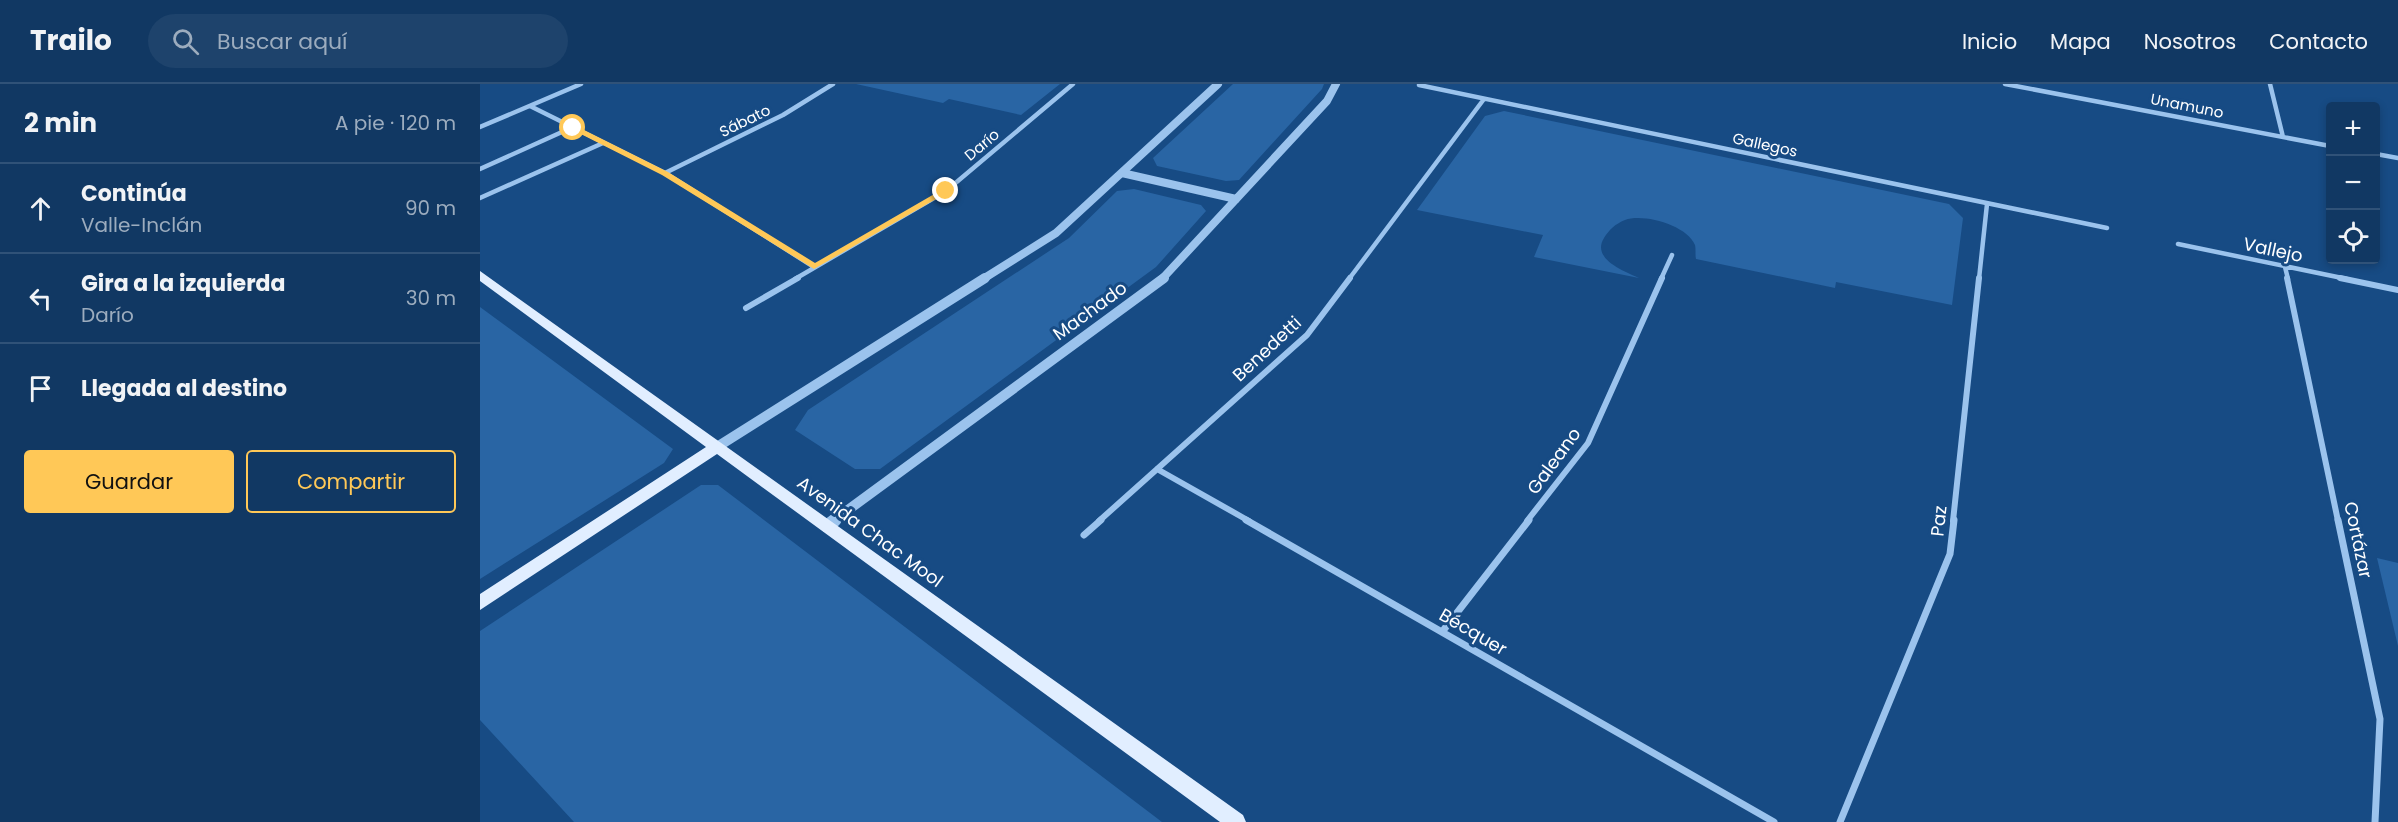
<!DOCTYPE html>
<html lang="es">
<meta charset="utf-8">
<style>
body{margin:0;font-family:Poppins,sans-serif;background:#1e436c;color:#f1f3f6}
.controls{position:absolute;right:18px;top:18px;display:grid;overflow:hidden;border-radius:6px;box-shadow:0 3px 9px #0003}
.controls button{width:54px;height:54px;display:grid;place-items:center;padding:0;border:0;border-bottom:2px solid #305278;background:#113863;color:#f1f3f6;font:30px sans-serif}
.stop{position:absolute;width:18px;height:18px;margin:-14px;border:4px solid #ffc857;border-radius:50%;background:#fff}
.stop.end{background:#ffc857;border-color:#fff;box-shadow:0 2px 6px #0008}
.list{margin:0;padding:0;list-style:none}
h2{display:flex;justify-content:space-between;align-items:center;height:78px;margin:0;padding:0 24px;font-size:26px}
h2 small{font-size:20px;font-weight:400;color:#9cacbe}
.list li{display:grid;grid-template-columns:39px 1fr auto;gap:18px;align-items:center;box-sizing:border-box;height:90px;padding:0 24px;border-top:2px solid #305278}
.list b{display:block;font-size:22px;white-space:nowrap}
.list p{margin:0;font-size:20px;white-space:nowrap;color:#9cacbe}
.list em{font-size:20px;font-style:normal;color:#9cacbe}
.actions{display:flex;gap:12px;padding:18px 24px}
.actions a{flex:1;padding:14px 0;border:2px solid #ffc857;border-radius:6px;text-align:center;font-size:21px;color:#ffc857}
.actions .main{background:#ffc857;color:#111}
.icon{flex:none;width:33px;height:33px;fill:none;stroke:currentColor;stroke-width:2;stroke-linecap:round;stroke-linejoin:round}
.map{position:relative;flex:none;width:1918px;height:738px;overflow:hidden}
header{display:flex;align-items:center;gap:36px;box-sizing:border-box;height:84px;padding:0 30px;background:#113863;border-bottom:2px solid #305278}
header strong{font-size:28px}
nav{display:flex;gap:33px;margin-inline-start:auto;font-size:21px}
.search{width:420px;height:54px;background:#1e436c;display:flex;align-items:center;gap:15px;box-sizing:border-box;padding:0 21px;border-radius:33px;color:#9cacbe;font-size:22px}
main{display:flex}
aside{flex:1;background:#113863}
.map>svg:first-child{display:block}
.green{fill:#2965a4}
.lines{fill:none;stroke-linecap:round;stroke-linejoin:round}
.minor-far2{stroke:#9bc3ed;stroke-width:4.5}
.minor-far1{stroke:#9bc3ed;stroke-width:6}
.minor{stroke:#9bc3ed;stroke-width:7}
.tertiary-far2{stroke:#9bc3ed;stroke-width:8}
.tertiary-far1{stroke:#9bc3ed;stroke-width:10}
.tertiary{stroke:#9bc3ed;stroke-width:13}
.primary{fill:#e1eeff;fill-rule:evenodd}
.route{fill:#ffc857}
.labels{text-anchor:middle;stroke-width:6;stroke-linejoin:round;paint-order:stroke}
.far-street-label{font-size:15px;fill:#fff;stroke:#174b84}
.street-label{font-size:18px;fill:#fff;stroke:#174b84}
</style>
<header>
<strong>Trailo</strong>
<div class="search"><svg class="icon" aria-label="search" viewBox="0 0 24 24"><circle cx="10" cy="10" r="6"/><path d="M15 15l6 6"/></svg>Buscar aquí</div>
<nav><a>Inicio</a><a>Mapa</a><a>Nosotros</a><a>Contacto</a></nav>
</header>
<main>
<aside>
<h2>2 min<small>A pie · 120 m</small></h2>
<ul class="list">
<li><svg class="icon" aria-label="ahead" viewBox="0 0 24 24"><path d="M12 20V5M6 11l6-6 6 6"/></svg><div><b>Continúa</b><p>Valle-Inclán</p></div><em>90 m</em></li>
<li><svg class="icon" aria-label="left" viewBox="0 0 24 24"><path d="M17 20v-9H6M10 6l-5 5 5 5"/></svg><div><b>Gira a la izquierda</b><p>Darío</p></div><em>30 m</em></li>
<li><svg class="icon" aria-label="arrive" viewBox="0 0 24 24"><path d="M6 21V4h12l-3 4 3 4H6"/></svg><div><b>Llegada al destino</b></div></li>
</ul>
<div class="actions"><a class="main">Guardar</a><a>Compartir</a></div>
</aside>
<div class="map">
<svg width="1918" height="738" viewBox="0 0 1918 738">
<rect width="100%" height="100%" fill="#174b84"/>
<path class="green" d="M376 0H580L541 31 469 15 463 19Z
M753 0H844L842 5 759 96 746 97 677 82 673 74Z
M1024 27 1469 120 1483 134 1472 221 1356 198 1355 204 1216 175C1215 171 1216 165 1215 161 1207 141 1163 129 1145 136 1135 140 1129 146 1124 154 1111 175 1144 187 1159 194L1054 173 1063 151 937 126 1005 32Z
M654 105 721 121 726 127 676 183 400 385H375L315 346 328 326 589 154 637 107Z
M0 223 193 365 184 379 0 495Z
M221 401H238L682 738H94L0 636V547Z
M1897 474 1918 479V562Z"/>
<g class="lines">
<path class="minor-far2" d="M1525 0 1850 62
M1790 0 1803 53
M939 1 1627 144
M50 22 185 89 334 183
M0 43 101 0
M1896 70 1918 74
M0 85 93 43
M185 89 303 31 353 0
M0 114 123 59
M1698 160 1867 195
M1805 183 1808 195
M315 195 466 107 593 0
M869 195 1004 15
M1181 195 1192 171
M1499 195 1507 120"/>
<path class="minor-far1" d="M1807 194 1858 437
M1860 194 1918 206
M266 224 318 194
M677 385 769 437
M619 437 827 251 870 194
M1047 437 1108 359 1182 194
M1473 437 1499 194"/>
<path class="minor" d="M766 436 1294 738
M1858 436 1900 635 1895 738
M604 451 621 436
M962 548 1049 436
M1360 738 1470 470 1474 436"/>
<path class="tertiary-far2" d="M642 89 756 115
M503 195 576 149 738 0
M682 195 847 17 856 0"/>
<path class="tertiary-far1" d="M237 363 505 194
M353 437 684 194"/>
<path class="tertiary" d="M347 442 355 436"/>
<path class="primary" d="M0 187 763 731 766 738H740L237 370 0 526V510L226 363 0 197Z"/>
</g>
<path class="route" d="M91 42H96L188 88 335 179 463 105 470 107 334 185 182 91 91 45Z"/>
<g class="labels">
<g class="far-street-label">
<text transform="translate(1707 22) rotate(11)" y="5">Unamuno</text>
<text transform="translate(265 37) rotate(-26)" y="5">Sábato</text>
<text transform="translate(502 61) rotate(-40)" y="5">Darío</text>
<text transform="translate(1285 61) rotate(12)" y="5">Gallegos</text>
</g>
<g class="street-label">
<text transform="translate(1793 166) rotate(12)" y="6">Vallejo</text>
<text transform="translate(610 227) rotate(-36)" y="6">Machado</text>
<text transform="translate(787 265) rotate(-43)" y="6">Benedetti</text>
<text transform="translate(1074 377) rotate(-54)" y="6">Galeano</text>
<text transform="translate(1459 437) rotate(-84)" y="6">Paz</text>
<text transform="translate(390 448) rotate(36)" y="6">Avenida Chac Mool</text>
<text transform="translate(1878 456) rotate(78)" y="6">Cortázar</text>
<text transform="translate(993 548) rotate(30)" y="6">Bécquer</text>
</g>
</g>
</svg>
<div class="controls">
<button>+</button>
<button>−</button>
<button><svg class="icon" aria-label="locate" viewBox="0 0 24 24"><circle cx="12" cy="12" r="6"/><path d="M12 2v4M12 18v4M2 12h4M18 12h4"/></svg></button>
</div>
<div class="stop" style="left:93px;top:44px"></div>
<div class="stop end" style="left:466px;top:107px"></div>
</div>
</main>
